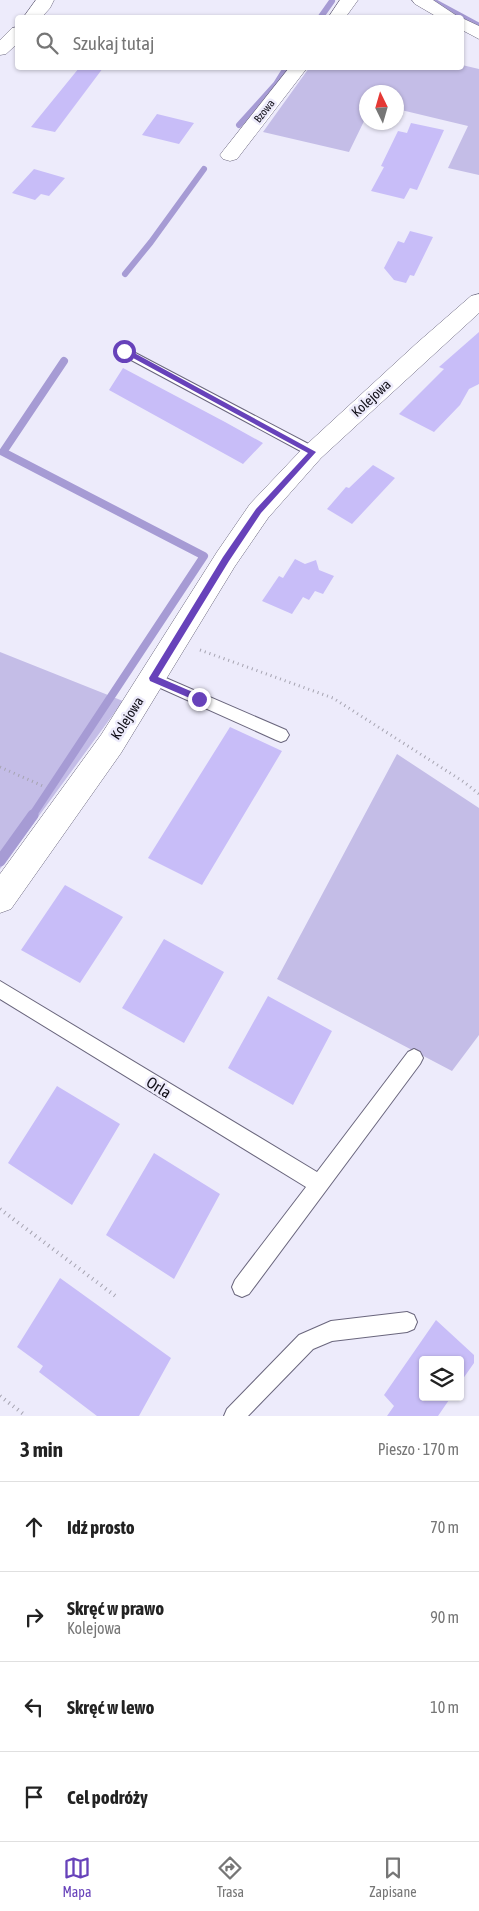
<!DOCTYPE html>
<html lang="pl">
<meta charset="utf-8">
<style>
body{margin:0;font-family:"Asap Condensed",sans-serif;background:#f6f6f6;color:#222}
.controls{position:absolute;right:15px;bottom:15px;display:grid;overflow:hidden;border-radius:5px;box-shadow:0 1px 4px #0004}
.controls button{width:45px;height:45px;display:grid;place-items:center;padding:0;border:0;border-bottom:1px solid #e0e0e0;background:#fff;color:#222;font:25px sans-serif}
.compass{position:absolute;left:359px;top:85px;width:45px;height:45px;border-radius:50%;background:#fff;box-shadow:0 1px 4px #0004;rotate:355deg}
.stop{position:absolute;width:15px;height:15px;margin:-11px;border:4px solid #6742ba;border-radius:50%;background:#fff}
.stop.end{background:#6742ba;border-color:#fff;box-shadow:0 1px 5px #0008}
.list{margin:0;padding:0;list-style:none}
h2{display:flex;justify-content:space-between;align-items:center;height:65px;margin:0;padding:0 20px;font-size:21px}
h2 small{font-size:16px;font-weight:400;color:#767676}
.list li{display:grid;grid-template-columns:32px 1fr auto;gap:15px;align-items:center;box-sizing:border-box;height:90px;padding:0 20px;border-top:1px solid #e0e0e0}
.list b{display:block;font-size:19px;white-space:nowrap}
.list p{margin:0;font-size:16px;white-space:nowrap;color:#767676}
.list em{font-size:16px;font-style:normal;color:#767676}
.icon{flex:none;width:28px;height:28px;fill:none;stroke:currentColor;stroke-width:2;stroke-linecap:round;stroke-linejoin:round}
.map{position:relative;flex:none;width:479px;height:1416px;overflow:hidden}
.search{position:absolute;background:#fff;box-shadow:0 1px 4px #0004;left:15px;right:15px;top:15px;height:55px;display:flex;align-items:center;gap:12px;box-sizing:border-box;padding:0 18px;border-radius:5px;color:#767676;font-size:19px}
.sheet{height:425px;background:#fff}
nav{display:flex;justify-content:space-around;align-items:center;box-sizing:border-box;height:70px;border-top:1px solid #e0e0e0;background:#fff;font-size:14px;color:#767676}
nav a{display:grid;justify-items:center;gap:2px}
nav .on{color:#6742ba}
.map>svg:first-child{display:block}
.green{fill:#c4bde7}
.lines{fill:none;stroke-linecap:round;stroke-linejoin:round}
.stream-far2{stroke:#a69bd4;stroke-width:6}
.stream-far1{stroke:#a69bd4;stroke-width:8}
.stream{stroke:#a69bd4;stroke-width:11}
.building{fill:#c8bdf8}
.lane-casing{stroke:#6a667d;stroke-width:2}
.street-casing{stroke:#6a667d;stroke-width:1}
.path-far1{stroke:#a6a4b1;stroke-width:3;stroke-dasharray:1 4;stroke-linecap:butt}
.path{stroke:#a6a4b1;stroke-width:4;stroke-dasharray:1 4.5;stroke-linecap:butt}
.lane{fill:#fff;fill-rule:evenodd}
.street{fill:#fff;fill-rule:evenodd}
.route{fill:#6742ba}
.labels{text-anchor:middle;stroke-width:5;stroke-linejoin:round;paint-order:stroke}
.far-street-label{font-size:11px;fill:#110f18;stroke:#edebfb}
.street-label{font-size:14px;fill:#110f18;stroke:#edebfb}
.near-street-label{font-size:16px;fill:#110f18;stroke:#edebfb}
</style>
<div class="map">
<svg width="479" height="1416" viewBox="0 0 479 1416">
<rect width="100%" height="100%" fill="#edebfb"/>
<path class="green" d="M462 65 479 69V175L448 168 468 126 397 109 396 92H366V117L349 152 263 132 309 68H462Z
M0 652 123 701 0 869Z
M397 754 479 808V1035L452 1071 277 979Z"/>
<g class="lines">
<path class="stream-far2" d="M431 0 479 26
M320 18 332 1
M239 125 276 84 286 68
M125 274 151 242 204 169"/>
<path class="stream-far1" d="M32 816 204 556 3 452 64 361"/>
<path class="stream" d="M0 861 33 815"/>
</g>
<path class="building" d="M79 68H103L55 132 31 127Z
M157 114 194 123 179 144 142 135Z
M411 123 444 130 417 190 410 188 404 199 371 191 384 167 381 166 398 131 407 133Z
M34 169 65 178 49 196 41 194 35 200 12 193Z
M410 231 433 237 414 276 410 275 406 283 394 280 384 268 398 241 404 243Z
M479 332V384L469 389 460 405 434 432 399 414 444 369 439 367Z
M123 368 225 422 263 443 243 464 109 390Z
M373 465 395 478 352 524 327 509 346 487 349 488Z
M295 559 305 564 316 560 319 570 334 576 323 594 315 591 309 600 303 597 292 614 262 601 279 576 283 578Z
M230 727 282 751 202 885 148 858Z
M65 885 123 917 80 983 21 950Z
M164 939 224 972 184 1043 122 1008Z
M268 996 332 1031 293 1105 228 1068Z
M57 1086 120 1124 72 1205 8 1163Z
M154 1153 220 1194 174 1279 106 1235Z
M60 1278 171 1358 139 1416H97L39 1372 43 1366 17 1347Z
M436 1320 474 1355V1363L460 1383V1360H423V1397H451L438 1416H387L394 1406 384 1395Z"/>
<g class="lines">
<g class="lane-casing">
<path id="lane" d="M124 347 318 449 319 452 318 455H308L120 354 118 351Z
M152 672 286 730 289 735 286 740 281 742 276 740 147 682 145 678 147 674Z
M0 981 317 1172 408 1052 414 1049 420 1052 423 1058 420 1064 249 1294 242 1297 235 1294 232 1287 235 1280 306 1187 0 999Z
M407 1312 414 1315 417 1322 414 1329 407 1332 332 1341 313 1349 248 1416H224L227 1409 299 1335 331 1321Z"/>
</g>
<g class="street-casing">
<path id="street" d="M36 0H54L50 8 41 18H23Z
M340 0H358L345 18H328Z
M412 0H433L460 18H439L415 4Z
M462 18 479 26V39L462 30Z
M18 27V43L6 54 0 55V40L12 28Z
M289 68H307L237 159 230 161 223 159 220 155 223 151Z
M479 294V313L321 458 268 518 235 566 121 753 11 909 0 913V874L101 735 217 552 250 504 305 446 417 343 471 296Z"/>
</g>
<path class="path-far1" d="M200 650 333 698 464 782 479 794
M0 767 45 787"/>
<path class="path" d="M0 1209 118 1298
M0 1396 26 1416"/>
<use href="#lane" class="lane"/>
<use href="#street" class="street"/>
</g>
<path class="route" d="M122 349H127L316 452 261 513 229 561 158 677 202 696V701L199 702 150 681 149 678 223 557 256 509 308 453 122 352Z"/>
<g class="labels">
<g class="far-street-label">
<text transform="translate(264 111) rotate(-52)" y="4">Bzowa</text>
</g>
<g class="street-label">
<text transform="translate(371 398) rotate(-43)" y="5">Kolejowa</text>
<text transform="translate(127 718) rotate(-57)" y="5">Kolejowa</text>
</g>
<g class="near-street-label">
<text transform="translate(159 1087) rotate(32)" y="6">Orla</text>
</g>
</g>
</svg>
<div class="controls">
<button><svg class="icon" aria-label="layers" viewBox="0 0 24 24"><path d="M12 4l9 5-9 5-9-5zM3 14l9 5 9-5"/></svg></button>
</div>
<svg class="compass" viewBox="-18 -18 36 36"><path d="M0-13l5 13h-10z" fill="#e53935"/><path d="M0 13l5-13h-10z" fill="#767676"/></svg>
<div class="stop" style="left:124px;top:351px"></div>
<div class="stop end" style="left:199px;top:699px"></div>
<div class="search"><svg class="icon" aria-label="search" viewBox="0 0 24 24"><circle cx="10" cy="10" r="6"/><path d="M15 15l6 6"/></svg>Szukaj tutaj</div>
</div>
<section class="sheet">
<h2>3 min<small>Pieszo · 170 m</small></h2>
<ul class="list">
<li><svg class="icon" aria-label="ahead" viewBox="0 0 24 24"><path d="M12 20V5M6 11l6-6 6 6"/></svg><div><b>Idź prosto</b></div><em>70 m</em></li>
<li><svg class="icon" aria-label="right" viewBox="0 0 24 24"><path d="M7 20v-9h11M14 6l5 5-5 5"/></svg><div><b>Skręć w prawo</b><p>Kolejowa</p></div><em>90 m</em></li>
<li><svg class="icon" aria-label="left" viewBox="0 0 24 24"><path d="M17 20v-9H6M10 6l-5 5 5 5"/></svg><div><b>Skręć w lewo</b></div><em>10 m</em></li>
<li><svg class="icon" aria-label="arrive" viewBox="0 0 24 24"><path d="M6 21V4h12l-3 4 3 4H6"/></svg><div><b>Cel podróży</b></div></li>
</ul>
</section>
<nav>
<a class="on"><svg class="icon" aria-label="map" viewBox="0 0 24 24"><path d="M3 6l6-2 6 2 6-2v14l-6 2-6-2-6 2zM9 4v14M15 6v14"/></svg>Mapa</a>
<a><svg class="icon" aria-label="directions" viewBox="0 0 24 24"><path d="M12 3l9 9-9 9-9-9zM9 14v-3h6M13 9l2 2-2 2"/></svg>Trasa</a>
<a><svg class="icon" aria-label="saved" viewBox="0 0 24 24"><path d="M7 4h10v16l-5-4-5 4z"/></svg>Zapisane</a>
</nav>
